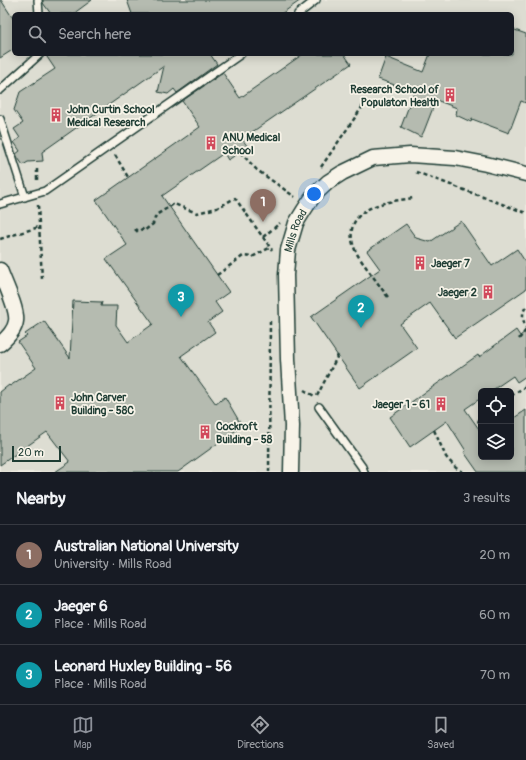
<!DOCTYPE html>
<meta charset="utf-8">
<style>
body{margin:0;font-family:Pangolin,sans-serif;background:#242831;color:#f1f3f6}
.controls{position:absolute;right:12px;bottom:12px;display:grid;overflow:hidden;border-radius:6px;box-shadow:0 2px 10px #0003}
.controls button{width:36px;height:36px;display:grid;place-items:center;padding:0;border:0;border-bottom:1px solid #363941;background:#171b24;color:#f1f3f6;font:20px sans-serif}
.scale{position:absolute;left:12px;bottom:10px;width:49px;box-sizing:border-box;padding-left:4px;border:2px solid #1f3d34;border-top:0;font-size:11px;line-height:14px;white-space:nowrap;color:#1f3d34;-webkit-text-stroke:3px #f7f3e8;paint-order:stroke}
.you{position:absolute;left:314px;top:194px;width:14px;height:14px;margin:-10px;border:3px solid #fff;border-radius:50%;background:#1a73e8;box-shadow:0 0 0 6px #1a73e833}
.badge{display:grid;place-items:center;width:26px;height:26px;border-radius:50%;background:#8c9099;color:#fff;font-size:13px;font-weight:700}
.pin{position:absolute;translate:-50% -33px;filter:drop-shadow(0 1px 2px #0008)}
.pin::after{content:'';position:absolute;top:21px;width:14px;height:12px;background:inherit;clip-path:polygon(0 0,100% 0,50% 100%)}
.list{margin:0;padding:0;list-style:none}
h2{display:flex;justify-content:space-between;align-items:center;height:52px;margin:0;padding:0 16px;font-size:17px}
h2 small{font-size:13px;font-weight:400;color:#9ea1a6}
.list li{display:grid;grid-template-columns:26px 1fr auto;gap:12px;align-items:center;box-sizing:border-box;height:60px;padding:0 16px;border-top:1px solid #363941}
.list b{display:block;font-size:15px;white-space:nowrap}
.list p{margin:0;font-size:13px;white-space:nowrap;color:#9ea1a6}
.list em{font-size:13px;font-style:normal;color:#9ea1a6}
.icon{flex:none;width:22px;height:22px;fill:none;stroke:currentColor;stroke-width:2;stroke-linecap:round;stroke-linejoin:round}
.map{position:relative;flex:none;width:526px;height:472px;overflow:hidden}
.search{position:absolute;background:#171b24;box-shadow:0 2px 10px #0003;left:12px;right:12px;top:12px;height:44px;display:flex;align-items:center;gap:10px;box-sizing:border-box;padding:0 14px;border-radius:6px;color:#9ea1a6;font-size:15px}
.sheet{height:232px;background:#171b24}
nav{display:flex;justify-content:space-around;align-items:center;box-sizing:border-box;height:56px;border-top:1px solid #363941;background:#171b24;font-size:11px;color:#9ea1a6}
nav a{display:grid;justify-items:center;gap:2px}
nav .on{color:#8c9099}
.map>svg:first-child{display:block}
.built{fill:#ddddd2;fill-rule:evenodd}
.building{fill:#b5bbb0;stroke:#1f3d34}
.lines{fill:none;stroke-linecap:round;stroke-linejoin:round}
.service-casing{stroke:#1f3d34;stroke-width:10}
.minor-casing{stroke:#1f3d34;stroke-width:17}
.path{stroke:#1f3d34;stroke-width:2.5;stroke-dasharray:4 3;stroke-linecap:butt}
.service{stroke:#f7f3e8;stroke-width:7}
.minor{stroke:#f7f3e8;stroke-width:14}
.labels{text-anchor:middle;stroke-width:3.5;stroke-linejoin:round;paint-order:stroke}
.poi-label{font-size:11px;font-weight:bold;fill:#1f3d34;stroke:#f7f3e8;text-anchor:start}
.street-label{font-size:11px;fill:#1f3d34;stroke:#f7f3e8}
</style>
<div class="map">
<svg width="526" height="472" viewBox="0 0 526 472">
<rect width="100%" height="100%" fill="#eeece1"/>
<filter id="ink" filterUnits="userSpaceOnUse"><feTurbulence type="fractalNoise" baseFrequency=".025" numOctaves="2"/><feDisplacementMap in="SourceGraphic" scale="8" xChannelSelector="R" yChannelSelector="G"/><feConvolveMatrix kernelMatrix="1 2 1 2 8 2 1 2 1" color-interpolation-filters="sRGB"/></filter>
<g filter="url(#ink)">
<path class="built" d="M0 0H526V472H0ZM14 14H512V54H14ZM481 391H511V457H481Z"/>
<path class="building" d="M0 0H1L14 20V49L0 58Z
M43 0H92L73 14H51L43 3Z
M127 0H301L281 14H132Z
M512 29 526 34V103L521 101 509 133 472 119 471 122 456 115 457 108 436 100 424 131 421 137 401 127 414 92 378 79 386 57 423 72 430 54H512Z
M45 54H210L217 64 177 93 174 89 168 94 158 92 164 66 42 152 43 161 28 162 23 165 18 158 16 154 20 151 14 142 20 138 14 129 23 123 14 110 20 92 55 69Z
M303 54H344L351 64 242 139 248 147 228 160 224 153 162 196 229 292 215 302 222 312 208 322 215 332 181 356 216 404 225 397 242 426 178 472H55L70 462 47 432 0 465V392L9 385 10 386 36 368 18 342 27 336 25 334 44 321 70 358 73 301 102 302 101 306H117L116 325 128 342 153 324 106 259 127 245 96 200 200 127 182 101 223 73 240 98Z
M461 221 492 266 517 249 526 263V289L455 338 430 303 400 324 417 348 360 388 311 317 380 269 367 251 406 224 416 238 430 242Z
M516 330 520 336 526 331V376L517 382 513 376 491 391H481V398L465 409 481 432V457H511V420L526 410V472H478L464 452 466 451 447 421 410 447 390 417 478 355 479 357Z"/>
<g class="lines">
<g class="service-casing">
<path id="service" d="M38 0 39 14
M298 14 316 0
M0 90 40 54
M0 119 25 197
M0 204 45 191 241 54
M319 407 362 467 364 472"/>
</g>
<g class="minor-casing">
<g id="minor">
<path d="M0 270C4 281 18 310 16 321 15 330 7 338 0 344"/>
<path id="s1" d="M291 472 292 426 288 359 286 275 288 250 296 223 304 210 314 195 328 182 342 173 373 158 410 155 455 158 486 164 526 174"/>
</g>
</g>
<path class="path" d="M240 152 257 170 295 197
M115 155 128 177
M321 167 365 103
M37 169V182
M416 172 526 213
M38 205 42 279
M135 229 138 232 142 229 144 231 153 224 156 215 174 204 197 213 217 208 235 198 272 250
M263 237 280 223
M0 239 39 227
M217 275 243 256 252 257 271 247
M388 297C381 288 375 279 368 270 364 264 359 258 356 252 346 231 353 214 375 206 387 201 401 200 414 198
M526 307C521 313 523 321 526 328
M519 339 526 330
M304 390 316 397
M317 396 338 355
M511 396 526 386
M481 412 478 423 481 427
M434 430 446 457 456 468 463 472
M269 472 270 318"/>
<use href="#service" class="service"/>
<use href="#minor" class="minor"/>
</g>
</g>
<defs>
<g id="building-bare" transform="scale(1.08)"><path d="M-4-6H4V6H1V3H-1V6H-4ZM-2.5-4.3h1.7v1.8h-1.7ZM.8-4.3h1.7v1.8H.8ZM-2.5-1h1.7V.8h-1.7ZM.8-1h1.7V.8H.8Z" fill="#d1495b" stroke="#f7f3e8" stroke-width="2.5" paint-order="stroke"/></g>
</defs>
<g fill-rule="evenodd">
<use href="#building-bare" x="450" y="95"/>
<use href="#building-bare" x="56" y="115"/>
<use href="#building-bare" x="211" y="143"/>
<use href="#building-bare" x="420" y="263"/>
<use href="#building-bare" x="488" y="292"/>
<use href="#building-bare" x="60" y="403"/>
<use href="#building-bare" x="441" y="404"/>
<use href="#building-bare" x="205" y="432"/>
</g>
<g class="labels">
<g class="poi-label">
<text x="439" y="93" text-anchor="end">Research School of<tspan x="439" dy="13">Populaton Health</tspan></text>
<text x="67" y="113">John Curtin School<tspan x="67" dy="13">Medical Research</tspan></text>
<text x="222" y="141">ANU Medical<tspan x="222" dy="13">School</tspan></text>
<text x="431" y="267">Jaeger 7</text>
<text x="477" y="296" text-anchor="end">Jaeger 2</text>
<text x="71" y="401">John Carver<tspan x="71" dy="13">Building - 58C</tspan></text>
<text x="430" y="408" text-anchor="end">Jaeger 1 - 61</text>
<text x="216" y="430">Cockroft<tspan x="216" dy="13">Building - 58</tspan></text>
</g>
<g class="street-label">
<text dy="4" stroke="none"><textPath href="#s1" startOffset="243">Mills Road</textPath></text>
</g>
</g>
</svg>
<div class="controls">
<button><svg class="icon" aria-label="locate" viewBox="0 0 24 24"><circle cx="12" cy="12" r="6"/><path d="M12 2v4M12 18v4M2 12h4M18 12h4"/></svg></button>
<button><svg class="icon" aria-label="layers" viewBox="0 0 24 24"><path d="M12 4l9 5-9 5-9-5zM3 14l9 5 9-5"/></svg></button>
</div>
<div class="scale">20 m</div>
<div class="you"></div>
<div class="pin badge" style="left:263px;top:222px;background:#8d6e63">1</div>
<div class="pin badge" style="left:361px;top:328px;background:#0f9aa8">2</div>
<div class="pin badge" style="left:181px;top:317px;background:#0f9aa8">3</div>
<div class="search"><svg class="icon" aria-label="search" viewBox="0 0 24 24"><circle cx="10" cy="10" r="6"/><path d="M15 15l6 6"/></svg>Search here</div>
</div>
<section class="sheet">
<h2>Nearby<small>3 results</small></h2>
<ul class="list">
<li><span class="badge" style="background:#8d6e63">1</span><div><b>Australian National University</b><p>University · Mills Road</p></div><em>20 m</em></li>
<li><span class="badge" style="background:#0f9aa8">2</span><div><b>Jaeger 6</b><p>Place · Mills Road</p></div><em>60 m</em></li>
<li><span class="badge" style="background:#0f9aa8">3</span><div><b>Leonard Huxley Building - 56</b><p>Place · Mills Road</p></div><em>70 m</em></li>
</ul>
</section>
<nav>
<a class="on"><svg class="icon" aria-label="map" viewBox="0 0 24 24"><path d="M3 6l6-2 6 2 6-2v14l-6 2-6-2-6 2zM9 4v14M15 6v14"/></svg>Map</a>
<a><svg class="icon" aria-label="directions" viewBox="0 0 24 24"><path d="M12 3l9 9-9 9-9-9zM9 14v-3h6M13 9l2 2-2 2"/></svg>Directions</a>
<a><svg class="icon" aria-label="saved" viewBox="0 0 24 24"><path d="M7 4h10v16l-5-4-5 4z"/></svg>Saved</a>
</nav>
